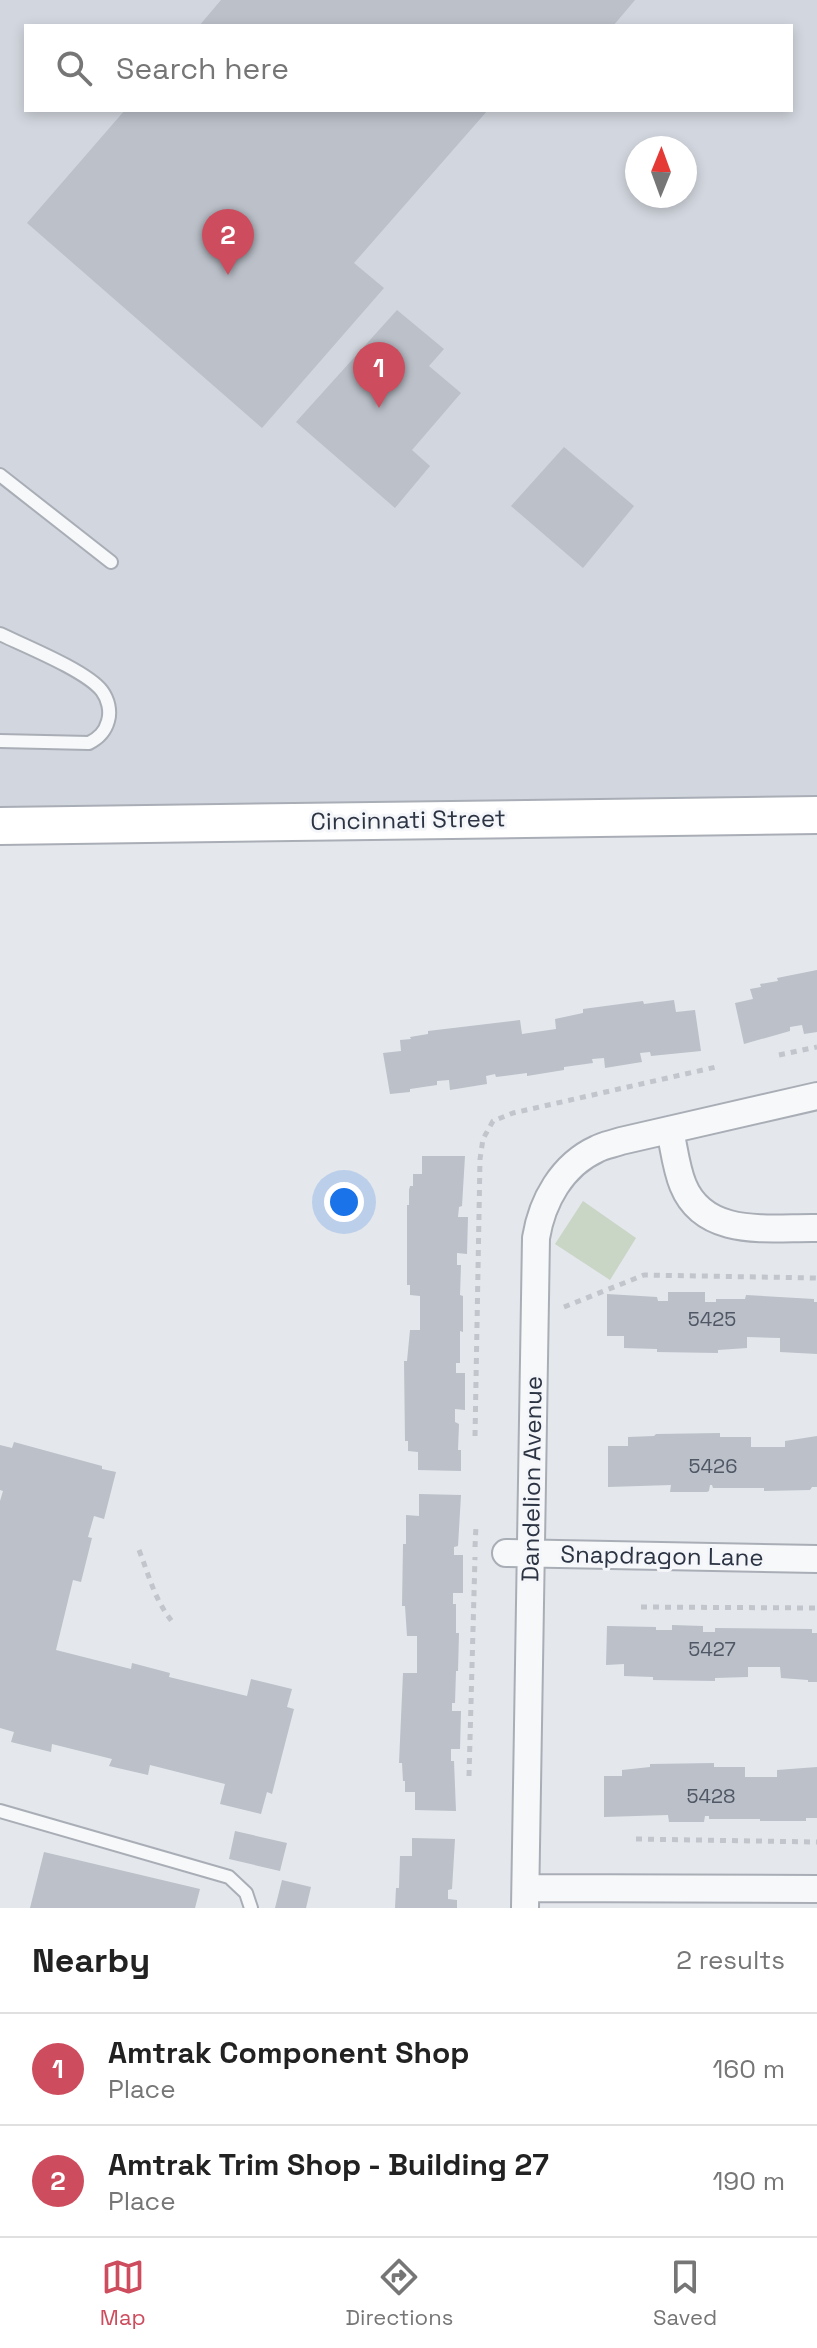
<!DOCTYPE html>
<style>
body{margin:0;font-family:"Space Grotesk",sans-serif;background:#f2f2f2;color:#222}
.compass{position:absolute;left:625px;top:136px;width:72px;height:72px;border-radius:50%;background:#fff;box-shadow:0 4px 12px #0003;rotate:1deg}
.you{position:absolute;left:344px;top:1202px;width:28px;height:28px;margin:-20px;border:6px solid #fff;border-radius:50%;background:#1a73e8;box-shadow:0 0 0 12px #1a73e833}
.badge{display:grid;place-items:center;width:52px;height:52px;border-radius:50%;background:#cd4c5d;color:#fff;font-size:26px;font-weight:700}
.pin{position:absolute;translate:-50% -66px;filter:drop-shadow(0 2px 4px #0008)}
.pin::after{content:'';position:absolute;top:42px;width:28px;height:24px;background:inherit;clip-path:polygon(0 0,100% 0,50% 100%)}
.list{margin:0;padding:0;list-style:none}
h2{display:flex;justify-content:space-between;align-items:center;height:104px;margin:0;padding:0 32px;font-size:34px}
h2 small{font-size:26px;font-weight:400;color:#767676}
.list li{display:grid;grid-template-columns:52px 1fr auto;gap:24px;align-items:center;box-sizing:border-box;height:112px;padding:0 32px;border-top:2px solid #e0e0e0}
.list b{display:block;font-size:30px;white-space:nowrap}
.list p{margin:0;font-size:26px;white-space:nowrap;color:#767676}
.list em{font-size:26px;font-style:normal;color:#767676}
.icon{flex:none;width:44px;height:44px;fill:none;stroke:currentColor;stroke-width:2;stroke-linecap:round;stroke-linejoin:round}
.map{position:relative;flex:none;width:817px;height:1908px;overflow:hidden}
.search{position:absolute;background:#fff;box-shadow:0 4px 12px #0003;left:24px;right:24px;top:24px;height:88px;display:flex;align-items:center;gap:20px;box-sizing:border-box;padding:0 28px;border-radius:0px;color:#767676;font-size:30px}
.sheet{height:328px;background:#fff}
nav{display:flex;justify-content:space-around;align-items:center;box-sizing:border-box;height:112px;border-top:2px solid #e0e0e0;background:#fff;font-size:22px;color:#767676}
nav a{display:grid;justify-items:center;gap:4px}
nav .on{color:#cd4c5d}
.map>svg:first-child{display:block}
.built{fill:#d2d6de;fill-rule:evenodd}
.green{fill:#c9d5c5}
.building{fill:#bbc0c9}
.lines{fill:none;stroke-linecap:round;stroke-linejoin:round}
.lane-casing{stroke:#a9aeb6;stroke-width:16}
.street-casing{stroke:#a9aeb6;stroke-width:30}
.secondary-casing{stroke:#a9aeb6;stroke-width:40}
.path{stroke:#c2c5cb;stroke-width:5;stroke-dasharray:6 6;stroke-linecap:butt}
.lane{stroke:#f7f8fa;stroke-width:12}
.street{stroke:#f7f8fa;stroke-width:26}
.secondary{stroke:#fff;stroke-width:36}
.labels{text-anchor:middle;stroke-width:6;stroke-linejoin:round;paint-order:stroke}
.number-label{font-size:20px;fill:#505765}
.street-label{font-size:24px;fill:#2c3444;stroke:#f4f6f9}
</style>
<div class="map">
<svg width="817" height="1908" viewBox="0 0 817 1908">
<rect width="100%" height="100%" fill="#e4e7ec"/>
<path class="built" d="M0 0H817V801L0 812ZM26 26H791V110H26ZM637 148H685V196H637Z"/>
<path class="green" d="M583 1201 636 1238 610 1280 555 1244Z"/>
<path class="building" d="M221 0H635L613 26H199Z
M125 110H488L354 263 384 288 262 428 27 223Z
M397 310 444 349 429 366 461 393 412 450 430 466 395 508 296 422Z
M564 447 634 506 583 568 511 506Z
M817 970V1032L804 1034 802 1025 790 1027V1031L744 1044 735 1003 753 999 750 989 761 987 760 984 778 981 777 978Z
M674 1000 676 1012 695 1010 701 1051 651 1056 650 1052 640 1053 642 1062 605 1068 604 1058 592 1059 593 1063 564 1067V1070L527 1076V1073L496 1077 495 1074 486 1076 487 1084 450 1090 449 1080 437 1081V1085L410 1089V1092L390 1094 383 1053 401 1051 400 1040 411 1039 410 1037 428 1034V1031L520 1020 522 1034 556 1029 555 1019 583 1013V1009L643 1001 644 1004Z
M422 1156H465L462 1206 459 1207 458 1217H468L467 1254 457 1253V1265H461L460 1295 463 1296V1332L460 1331V1363H456V1373H465V1410L455 1409V1422L459 1424 458 1450H461V1471L418 1470V1452L408 1451V1441H405L404 1361H407L410 1330H420V1296L410 1295V1285H407V1205H409V1190L410 1186H413V1174H422Z
M668 1292H705V1302H716V1299H745L746 1295 814 1299V1302H817V1354L780 1352V1338L747 1337V1348L718 1350V1353L657 1352V1349L624 1348V1336H607V1294L657 1297 658 1301H668Z
M720 1433V1437H751V1447H785V1441L817 1436V1487H812L810 1490 764 1491V1488H713L712 1485H710L709 1491 707 1492H670L671 1485 608 1487V1446H628V1437L654 1436 656 1434Z
M14 1442 102 1466V1469L116 1472 104 1519 94 1516 88 1537 92 1538 81 1582 73 1580 56 1650 131 1669 132 1663 170 1673 169 1677 247 1696 251 1679 292 1689 287 1707 294 1709 272 1794 267 1792 261 1814 220 1804 225 1784 150 1765 148 1775 109 1766 112 1759 52 1744 51 1752 11 1742 14 1732 0 1728V1501L3 1491 0 1490V1445L12 1448Z
M419 1494 461 1495 458 1546 454 1547V1555H463V1593H453V1604H456V1633H459L458 1671H456L455 1703H452V1711H461L460 1749H451V1761H454L456 1811 415 1810V1792H405V1781H403L402 1763H399L403 1673H417V1636H407L405 1606H402L403 1544H406V1515L419 1516Z
M672 1625 703 1626V1632H715V1628L812 1629V1633H817V1682H808V1680L781 1678 780 1667H748V1677L715 1678V1681L653 1680V1677L624 1676V1664L606 1665 607 1626 656 1627V1630H672Z
M714 1763V1767H745V1777H777V1770L817 1767V1818H806V1821H760V1819H709V1816H705L704 1822H669L668 1815 604 1817V1776H622V1770L650 1767V1764Z
M235 1831 287 1843 280 1871 229 1859Z
M412 1838 455 1839 452 1889 448 1890V1899L457 1900V1908H395L396 1888H399L400 1856H412Z
M44 1852 200 1889 195 1908H30Z
M282 1880 311 1887 306 1908H275Z"/>
<g class="lines">
<g class="lane-casing">
<path id="lane" d="M0 475 111 562
M0 634C25 646 87 671 102 691 108 699 111 711 108 721 105 732 99 738 89 743L0 741
M0 1811 229 1877 246 1893 251 1908"/>
</g>
<g class="street-casing">
<path id="street" d="M670 1130C674 1148 676 1168 683 1185 705 1239 770 1227 817 1228
M506 1553 817 1559
M526 1888 817 1889
M525 1908 536 1238C542 1201 562 1165 597 1149 604 1145 613 1144 621 1141L817 1096"/>
</g>
<g class="secondary-casing">
<path id="secondary" d="M0 826 817 815"/>
</g>
<path class="path" d="M779 1055 817 1047
M564 1307 644 1275 817 1278
M475 1436 480 1159 483 1139 493 1121 513 1113 716 1067
M475 1547 476 1526
M139 1550C150 1578 155 1602 175 1625
M641 1607 817 1608
M469 1776 475 1557
M636 1839 817 1842"/>
<use href="#lane" class="lane"/>
<use href="#street" class="street"/>
<use href="#secondary" class="secondary"/>
</g>
<g class="labels">
<g class="number-label">
<text x="712" y="1326">5425</text>
<text x="713" y="1473">5426</text>
<text x="712" y="1656">5427</text>
<text x="711" y="1803">5428</text>
</g>
<g class="street-label">
<text transform="translate(408 820) rotate(-1)" y="8">Cincinnati Street</text>
<text transform="translate(532 1479) rotate(-89)" y="8">Dandelion Avenue</text>
<text transform="translate(662 1556) rotate(1)" y="8">Snapdragon Lane</text>
</g>
</g>
</svg>
<svg class="compass" viewBox="-18 -18 36 36"><path d="M0-13l5 13h-10z" fill="#e53935"/><path d="M0 13l5-13h-10z" fill="#767676"/></svg>
<div class="you"></div>
<div class="pin badge" style="left:379px;top:408px">1</div>
<div class="pin badge" style="left:228px;top:275px">2</div>
<div class="search"><svg class="icon" aria-label="search" viewBox="0 0 24 24"><circle cx="10" cy="10" r="6"/><path d="M15 15l6 6"/></svg>Search here</div>
</div>
<section class="sheet">
<h2>Nearby<small>2 results</small></h2>
<ul class="list">
<li><span class="badge">1</span><div><b>Amtrak Component Shop</b><p>Place</p></div><em>160 m</em></li>
<li><span class="badge">2</span><div><b>Amtrak Trim Shop - Building 27</b><p>Place</p></div><em>190 m</em></li>
</ul>
</section>
<nav>
<a class="on"><svg class="icon" aria-label="map" viewBox="0 0 24 24"><path d="M3 6l6-2 6 2 6-2v14l-6 2-6-2-6 2zM9 4v14M15 6v14"/></svg>Map</a>
<a><svg class="icon" aria-label="directions" viewBox="0 0 24 24"><path d="M12 3l9 9-9 9-9-9zM9 14v-3h6M13 9l2 2-2 2"/></svg>Directions</a>
<a><svg class="icon" aria-label="saved" viewBox="0 0 24 24"><path d="M7 4h10v16l-5-4-5 4z"/></svg>Saved</a>
</nav>
